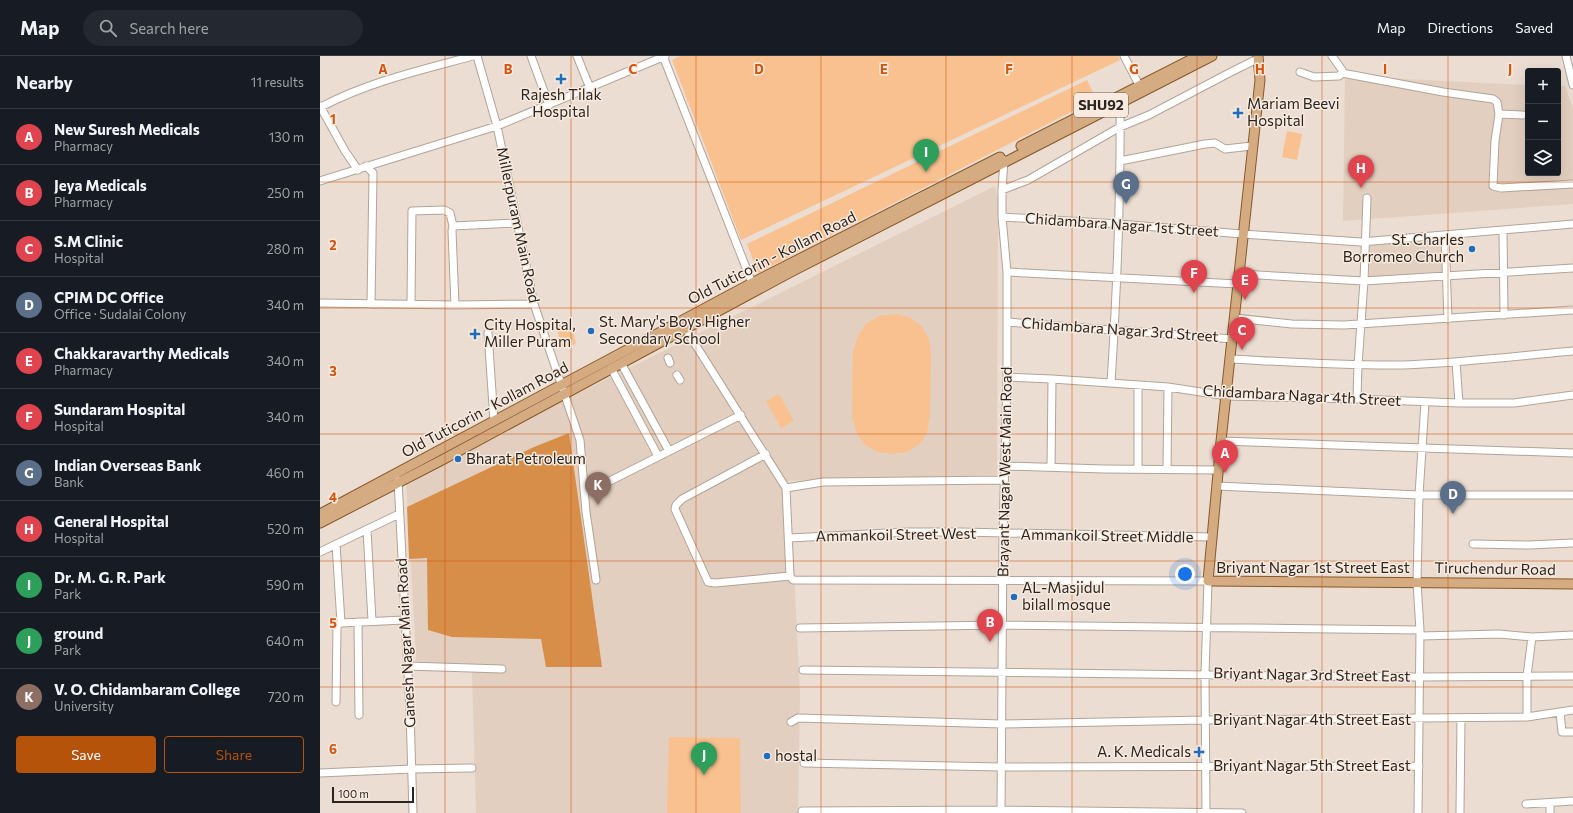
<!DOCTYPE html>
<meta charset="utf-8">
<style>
body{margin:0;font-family:Commissioner,sans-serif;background:#242831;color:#f1f3f6}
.controls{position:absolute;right:12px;top:12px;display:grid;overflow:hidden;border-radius:4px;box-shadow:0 4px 16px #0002}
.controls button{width:36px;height:36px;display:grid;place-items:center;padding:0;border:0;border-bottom:1px solid #363941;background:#171b24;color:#f1f3f6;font:20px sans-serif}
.scale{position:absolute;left:12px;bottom:10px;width:82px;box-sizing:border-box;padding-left:4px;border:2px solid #2b2521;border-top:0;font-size:11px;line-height:14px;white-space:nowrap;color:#2b2521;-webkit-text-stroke:3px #f8eade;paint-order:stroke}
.you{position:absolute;left:865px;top:518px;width:14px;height:14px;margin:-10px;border:3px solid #fff;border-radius:50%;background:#1a73e8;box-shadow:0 0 0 6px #1a73e833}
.badge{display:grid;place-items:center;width:26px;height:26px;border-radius:50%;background:#b45309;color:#fff;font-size:13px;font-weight:700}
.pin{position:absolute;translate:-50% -33px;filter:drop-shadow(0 1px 2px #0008)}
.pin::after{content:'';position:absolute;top:21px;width:14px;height:12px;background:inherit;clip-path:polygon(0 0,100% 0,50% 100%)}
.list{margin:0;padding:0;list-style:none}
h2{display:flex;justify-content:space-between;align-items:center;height:52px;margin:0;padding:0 16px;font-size:17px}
h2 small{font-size:13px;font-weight:400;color:#9ea1a6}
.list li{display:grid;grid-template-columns:26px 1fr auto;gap:12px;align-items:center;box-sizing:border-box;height:56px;padding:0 16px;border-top:1px solid #363941}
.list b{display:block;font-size:15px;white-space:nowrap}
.list p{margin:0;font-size:13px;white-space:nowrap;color:#9ea1a6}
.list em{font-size:13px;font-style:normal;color:#9ea1a6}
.actions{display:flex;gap:8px;padding:12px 16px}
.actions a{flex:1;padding:9px 0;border:1px solid #b45309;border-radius:4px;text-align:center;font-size:14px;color:#b45309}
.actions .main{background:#b45309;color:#fff}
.icon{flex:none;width:22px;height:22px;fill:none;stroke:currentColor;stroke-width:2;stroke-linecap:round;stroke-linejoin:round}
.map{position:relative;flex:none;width:1253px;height:757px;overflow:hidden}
header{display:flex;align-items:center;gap:24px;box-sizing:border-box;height:56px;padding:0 20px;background:#171b24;border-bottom:1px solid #363941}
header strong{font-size:19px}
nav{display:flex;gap:22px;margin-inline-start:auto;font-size:14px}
.search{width:280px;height:36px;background:#242831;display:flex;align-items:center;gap:10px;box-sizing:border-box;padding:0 14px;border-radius:22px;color:#9ea1a6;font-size:15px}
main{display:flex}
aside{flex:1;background:#171b24}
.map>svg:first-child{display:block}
.built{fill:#e2cfbf}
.green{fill:#f9c18f}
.water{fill:#d78e49}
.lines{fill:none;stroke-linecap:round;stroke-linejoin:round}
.minor-casing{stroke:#b1a499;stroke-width:9}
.major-casing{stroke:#87582a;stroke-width:11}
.minor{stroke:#fff;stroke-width:7}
.major{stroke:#d5ac82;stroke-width:9}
.grid{fill:none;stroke:#d5540e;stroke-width:1;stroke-opacity:0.55}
.poi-dot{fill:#206dbc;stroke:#f8eade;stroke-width:1.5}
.labels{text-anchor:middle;stroke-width:3;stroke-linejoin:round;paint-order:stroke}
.shield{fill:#f8eade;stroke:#68605a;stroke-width:1}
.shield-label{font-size:14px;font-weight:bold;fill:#2b2521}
.poi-label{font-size:15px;fill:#2b2521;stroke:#f8eade;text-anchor:start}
.street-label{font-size:15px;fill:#2b2521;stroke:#f8eade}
.grid-label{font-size:13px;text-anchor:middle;font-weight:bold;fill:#d5540e;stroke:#f8eade;stroke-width:3;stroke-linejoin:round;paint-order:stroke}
</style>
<header>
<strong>Map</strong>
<div class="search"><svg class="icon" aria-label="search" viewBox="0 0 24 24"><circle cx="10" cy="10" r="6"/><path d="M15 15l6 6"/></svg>Search here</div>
<nav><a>Map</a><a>Directions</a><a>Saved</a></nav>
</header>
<main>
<aside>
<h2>Nearby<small>11 results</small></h2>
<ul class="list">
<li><span class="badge" style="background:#e0444e">A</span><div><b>New Suresh Medicals</b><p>Pharmacy</p></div><em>130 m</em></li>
<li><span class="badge" style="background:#e0444e">B</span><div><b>Jeya Medicals</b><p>Pharmacy</p></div><em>250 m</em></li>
<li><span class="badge" style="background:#e0444e">C</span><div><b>S.M Clinic</b><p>Hospital</p></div><em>280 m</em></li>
<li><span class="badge" style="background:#5c6f8a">D</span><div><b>CPIM DC Office</b><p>Office · Sudalai Colony</p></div><em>340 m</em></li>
<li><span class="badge" style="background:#e0444e">E</span><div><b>Chakkaravarthy Medicals</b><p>Pharmacy</p></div><em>340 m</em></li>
<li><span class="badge" style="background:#e0444e">F</span><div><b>Sundaram Hospital</b><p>Hospital</p></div><em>340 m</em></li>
<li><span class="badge" style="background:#5c6f8a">G</span><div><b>Indian Overseas Bank</b><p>Bank</p></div><em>460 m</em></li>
<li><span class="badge" style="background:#e0444e">H</span><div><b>General Hospital</b><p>Hospital</p></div><em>520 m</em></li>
<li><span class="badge" style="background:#2e9e5b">I</span><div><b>Dr. M. G. R. Park</b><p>Park</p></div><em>590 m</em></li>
<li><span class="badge" style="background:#2e9e5b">J</span><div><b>ground</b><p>Park</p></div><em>640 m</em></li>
<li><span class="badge" style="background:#8d6e63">K</span><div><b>V. O. Chidambaram College</b><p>University</p></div><em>720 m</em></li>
</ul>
<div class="actions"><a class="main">Save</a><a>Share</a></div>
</aside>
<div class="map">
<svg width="1253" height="757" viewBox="0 0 1253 757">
<rect width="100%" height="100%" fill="#ebddd1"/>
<path class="built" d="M1025 20 1208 29V117H1238V30H1245L1253 53V148L1023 165Z
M675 130 678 145 677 419 464 425 472 474 480 638 478 757H156L152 616 97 615 86 423Z
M1123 183 1124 218 1049 221 1047 187Z"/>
<path class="green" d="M360 0H798L800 4 421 184 352 4Z
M767 24 776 43 438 217 427 188Z
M967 75 982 78 977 104 962 101Z
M576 258 591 262 602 271 609 284 611 298 610 359 607 376 600 388 587 396 572 398 557 396 544 388 536 376 532 359 533 295 538 280 546 268 559 260Z
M251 265 256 288 241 291 236 268Z
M459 338 474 365 461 372 446 345Z
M349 681 420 682 421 757H347Z"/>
<path class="water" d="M249 377 282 611H226L221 583 132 581 108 574 107 502 89 503 87 451 214 391Z"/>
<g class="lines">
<g class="minor-casing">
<path id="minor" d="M157 0 177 70 214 248 260 384 266 456 276 524
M211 0 229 49
M257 0 270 32
M343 0 432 227
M804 0 819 29
M1246 0 1253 29
M980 16 994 21 1019 20 1022 17V14L1012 0
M1022 17 1123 36 1173 43 1177 46 1179 58 1175 85 1173 130 1181 132 1253 128
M0 50 25 95 38 114
M1 51C48 26 101 14 153 0
M1179 58 1203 59
M800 105 885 88 895 87 905 93 932 90
M46 110 53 117 51 248
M0 125 177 70 345 0
M682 134 708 124 800 71 829 59 911 16 939 2
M682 161 799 168 922 178 1041 186 1253 168
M133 170 197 167
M1183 174 1184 259
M1125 179 1128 263
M687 216 918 228
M920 218 1044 225 1253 212
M0 247 135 249 214 248
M91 248 92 155 124 154 130 157 133 170 132 175 135 249
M915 262 972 268 1024 269 1253 254
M687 266 913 283
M363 269 466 432 470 520 473 524 888 525 885 618 886 757
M168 277 174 365
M348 302 350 307
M911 303C968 306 1026 310 1084 309 1140 307 1197 300 1253 295
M1136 306 1139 347
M301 307 349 395
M291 312 338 400
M357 319 360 324
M687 321 732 323 848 331 907 340 1037 343 1139 347H1194L1253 339
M791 327C797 233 801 138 800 43
M1037 343 1038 309 1044 225 1047 142
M901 385 1253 397
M446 398 362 443 356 449 355 453 388 526 395 527 470 520
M684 410 784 413 898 414
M731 411 732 323
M818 413V329
M847 413 848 331
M78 424 90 655 93 757
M897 430 1099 439H1253
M466 432 503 426 684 424
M274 433 421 359
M47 473 52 565
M469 482 588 476H640L892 481
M16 488 21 567
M1153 488 1209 489 1253 487
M0 496 79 458
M38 566 39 659
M480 572 683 569 1100 574
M1100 580 1179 578 1212 581 1253 579
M87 610 182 613
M483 614C688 618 893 619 1098 621 1150 621 1201 620 1253 620
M16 646 17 570 21 567 84 564
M1240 656 1242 676H1253
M1207 661V620L1212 581
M471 666 478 662 682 668 885 664 1207 661 1253 654
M484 707 681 711 1099 710
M0 717 92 713 152 712
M1230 747V757
M1206 748 1253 745
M482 755 681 754 922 757
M681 757 683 478 687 321V216L682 161V134L684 104
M1098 757 1100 574 1097 527 1099 439 1105 346
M1140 757 1141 662"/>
</g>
<g class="major-casing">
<path id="major" d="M938 0 940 24 901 385 888 525 1253 528
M701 90 878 0
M0 458 432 227 680 101
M0 467 122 404 469 217 892 0"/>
</g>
<use href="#minor" class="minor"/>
<use href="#major" class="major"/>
</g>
<path class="grid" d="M125 0V757M251 0V757M376 0V757M501 0V757M626 0V757M752 0V757M877 0V757M1002 0V757M1128 0V757M0 126H1253M0 252H1253M0 378H1253M0 505H1253M0 631H1253"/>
<g class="poi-dot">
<path d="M239 17h4v4h4v4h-4v4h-4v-4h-4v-4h4z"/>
<path d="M916 51h4v4h4v4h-4v4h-4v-4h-4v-4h4z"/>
<circle cx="1152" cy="193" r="4"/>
<circle cx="271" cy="275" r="4"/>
<path d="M153 272h4v4h4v4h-4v4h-4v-4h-4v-4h4z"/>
<circle cx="138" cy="403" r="4"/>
<circle cx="694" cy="541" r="4"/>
<path d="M877 690h4v4h4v4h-4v4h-4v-4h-4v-4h4z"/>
<circle cx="447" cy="700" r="4"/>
</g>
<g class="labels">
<rect class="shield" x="754" y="37" width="54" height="24" rx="3"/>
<g class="shield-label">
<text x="781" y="54">SHU92</text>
</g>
<g class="poi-label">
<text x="241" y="44" text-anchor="middle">Rajesh Tilak<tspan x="241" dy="17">Hospital</tspan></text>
<text x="927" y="53">Mariam Beevi<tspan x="927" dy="17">Hospital</tspan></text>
<text x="1144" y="189" text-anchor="end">St. Charles<tspan x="1144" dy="17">Borromeo Church</tspan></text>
<text x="279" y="271">St. Mary's Boys Higher<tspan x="279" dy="17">Secondary School</tspan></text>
<text x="164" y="274">City Hospital,<tspan x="164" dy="17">Miller Puram</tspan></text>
<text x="146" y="408">Bharat Petroleum</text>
<text x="702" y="537">AL-Masjidul<tspan x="702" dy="17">bilall mosque</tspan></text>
<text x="871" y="701" text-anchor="end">A. K. Medicals</text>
<text x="455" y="705">hostal</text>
</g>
<g class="street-label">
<text transform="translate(198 169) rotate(78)" y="5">Millerpuram Main Road</text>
<text transform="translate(802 169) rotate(4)" y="5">Chidambara Nagar 1st Street</text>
<text transform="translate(452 202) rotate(-27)" y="5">Old Tuticorin - Kollam Road</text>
<text transform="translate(800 274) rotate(4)" y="5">Chidambara Nagar 3rd Street</text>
<text transform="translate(982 340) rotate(3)" y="5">Chidambara Nagar 4th Street</text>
<text transform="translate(165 354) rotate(-28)" y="5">Old Tuticorin - Kollam Road</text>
<text transform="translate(685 416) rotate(-89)" y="5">Brayant Nagar West Main Road</text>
<text transform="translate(576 479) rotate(-1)" y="5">Ammankoil Street West</text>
<text transform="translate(787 480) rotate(1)" y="5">Ammankoil Street Middle</text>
<text x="993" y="517">Briyant Nagar 1st Street East</text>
<text transform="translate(1175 513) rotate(1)" y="5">Tiruchendur Road</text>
<text transform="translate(86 587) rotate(-93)" y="5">Ganesh Nagar Main Road</text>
<text transform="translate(992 619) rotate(1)" y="5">Briyant Nagar 3rd Street East</text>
<text x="992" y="669">Briyant Nagar 4th Street East</text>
<text x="992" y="715">Briyant Nagar 5th Street East</text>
</g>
</g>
<g class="grid-label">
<text x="63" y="18">A</text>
<text x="188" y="18">B</text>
<text x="313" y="18">C</text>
<text x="439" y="18">D</text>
<text x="564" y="18">E</text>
<text x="689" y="18">F</text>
<text x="814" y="18">G</text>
<text x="940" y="18">H</text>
<text x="1065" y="18">I</text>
<text x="1190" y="18">J</text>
<text x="13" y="68">1</text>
<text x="13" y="194">2</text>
<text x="13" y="320">3</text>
<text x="13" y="446">4</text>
<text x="13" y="572">5</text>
<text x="13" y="698">6</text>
</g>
</svg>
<div class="controls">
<button>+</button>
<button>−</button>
<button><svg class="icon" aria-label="layers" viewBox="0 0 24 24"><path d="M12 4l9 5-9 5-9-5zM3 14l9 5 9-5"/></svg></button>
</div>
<div class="scale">100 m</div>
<div class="you"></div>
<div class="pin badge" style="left:905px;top:417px;background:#e0444e">A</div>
<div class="pin badge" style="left:670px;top:586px;background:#e0444e">B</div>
<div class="pin badge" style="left:922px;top:294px;background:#e0444e">C</div>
<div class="pin badge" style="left:1133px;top:458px;background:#5c6f8a">D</div>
<div class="pin badge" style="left:925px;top:244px;background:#e0444e">E</div>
<div class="pin badge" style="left:874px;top:237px;background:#e0444e">F</div>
<div class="pin badge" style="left:806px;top:148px;background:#5c6f8a">G</div>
<div class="pin badge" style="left:1041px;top:132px;background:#e0444e">H</div>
<div class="pin badge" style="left:606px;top:116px;background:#2e9e5b">I</div>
<div class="pin badge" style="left:384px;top:719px;background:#2e9e5b">J</div>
<div class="pin badge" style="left:278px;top:449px;background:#8d6e63">K</div>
</div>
</main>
